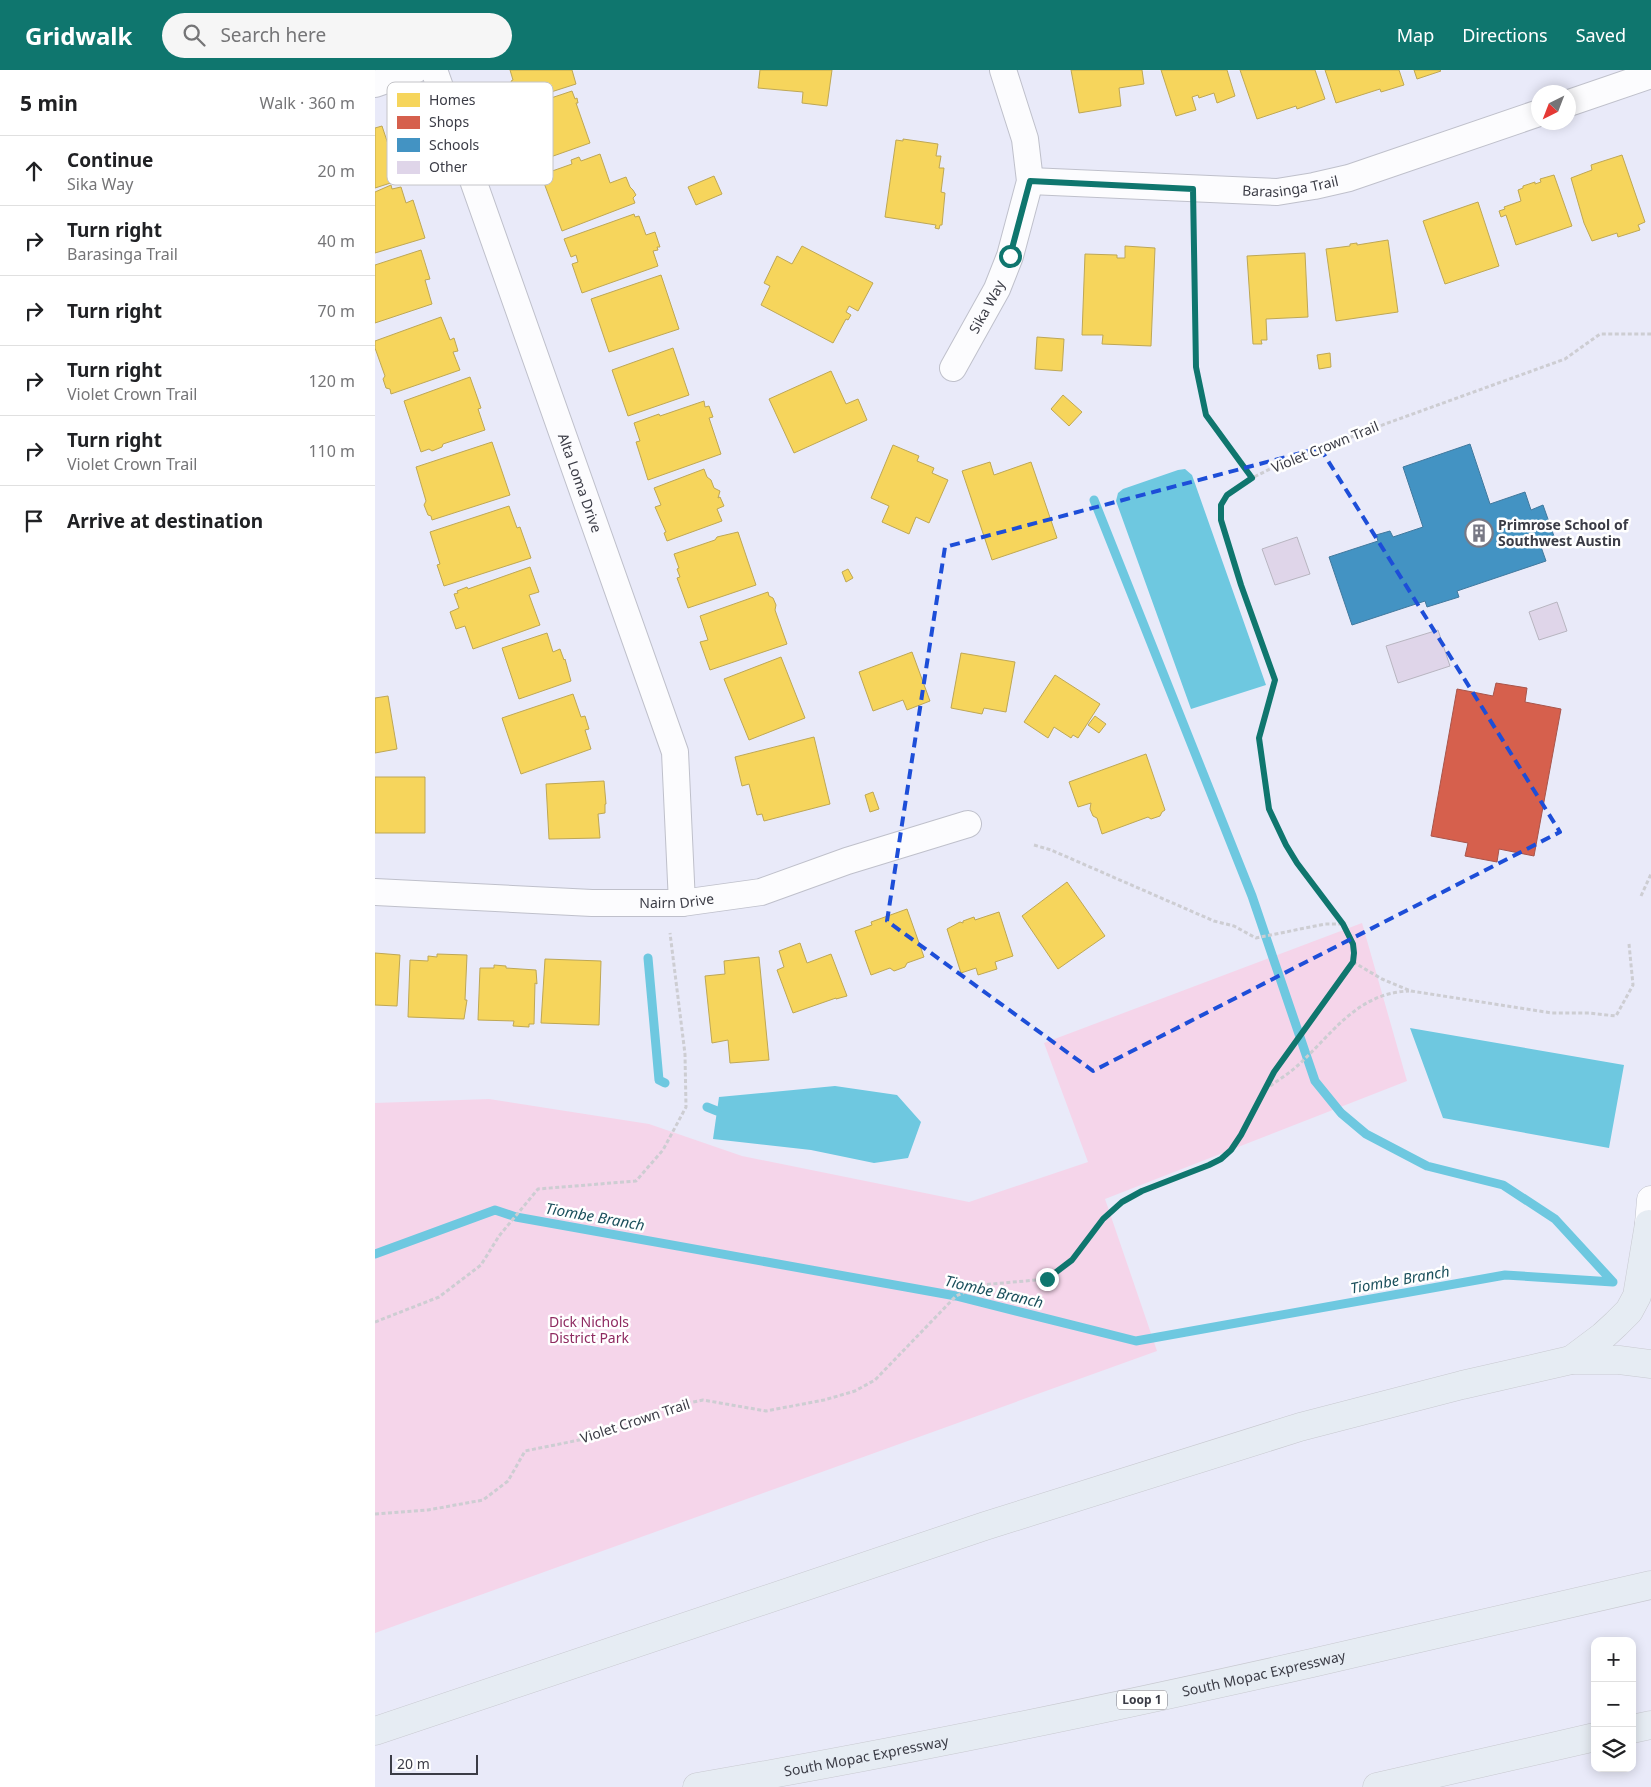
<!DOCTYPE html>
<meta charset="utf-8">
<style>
body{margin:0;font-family:"Noto Sans",sans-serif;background:#f6f6f6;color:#202124}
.controls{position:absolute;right:15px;bottom:15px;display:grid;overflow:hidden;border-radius:10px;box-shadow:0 2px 12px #0003}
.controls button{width:45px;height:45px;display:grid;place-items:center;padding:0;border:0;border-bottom:1px solid #e0e0e0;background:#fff;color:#202124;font:25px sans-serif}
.compass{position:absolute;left:1156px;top:15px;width:45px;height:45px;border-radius:50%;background:#fff;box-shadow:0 2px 12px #0003;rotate:222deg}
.scale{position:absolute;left:15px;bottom:12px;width:88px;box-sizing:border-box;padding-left:5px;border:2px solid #3b3c46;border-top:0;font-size:14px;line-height:18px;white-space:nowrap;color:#3b3c46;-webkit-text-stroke:4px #fff;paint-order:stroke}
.stop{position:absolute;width:15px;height:15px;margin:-11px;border:4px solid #0f766e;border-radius:50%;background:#fff}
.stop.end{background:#0f766e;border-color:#fff;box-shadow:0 1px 5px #0008}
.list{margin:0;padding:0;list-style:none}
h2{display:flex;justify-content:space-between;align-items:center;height:65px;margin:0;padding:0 20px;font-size:21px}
h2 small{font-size:16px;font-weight:400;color:#757577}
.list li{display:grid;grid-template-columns:32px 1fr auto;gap:15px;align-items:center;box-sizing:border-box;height:70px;padding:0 20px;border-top:1px solid #e0e0e0}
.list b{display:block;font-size:19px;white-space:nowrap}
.list p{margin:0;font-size:16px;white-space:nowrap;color:#757577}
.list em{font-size:16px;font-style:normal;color:#757577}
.icon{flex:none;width:28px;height:28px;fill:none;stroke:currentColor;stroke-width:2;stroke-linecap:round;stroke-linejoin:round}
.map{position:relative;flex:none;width:1276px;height:1717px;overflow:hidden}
header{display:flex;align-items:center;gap:30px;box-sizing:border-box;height:70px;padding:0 25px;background:#0f766e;color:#fff}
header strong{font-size:24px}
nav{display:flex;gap:28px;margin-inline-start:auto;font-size:18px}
.search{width:350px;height:45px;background:#f6f6f6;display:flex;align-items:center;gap:12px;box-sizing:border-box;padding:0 18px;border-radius:28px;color:#757577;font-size:19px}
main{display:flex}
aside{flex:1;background:#fff}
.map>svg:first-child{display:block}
.green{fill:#f5d5ea}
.water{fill:#6ec8e0}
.homes{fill:#f6d55c;stroke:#bea755}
.shops{fill:#d6604d;stroke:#a8554b}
.schools{fill:#4393c3;stroke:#41799e}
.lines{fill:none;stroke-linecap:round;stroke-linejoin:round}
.stream{stroke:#6ec8e0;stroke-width:9}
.building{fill:#dfd5e9;stroke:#b8b5c0}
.street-casing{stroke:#bfc0cb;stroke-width:28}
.secondary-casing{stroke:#bfc0cb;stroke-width:29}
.highway-casing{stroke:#c8c9d0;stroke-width:29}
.path{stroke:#cdcdd2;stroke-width:3;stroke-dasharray:4 2.5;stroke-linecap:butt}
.street{stroke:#fcfcfe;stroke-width:26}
.secondary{stroke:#fcfcfe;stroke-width:28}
.highway{stroke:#e6ecf3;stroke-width:28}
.route{stroke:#0f766e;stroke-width:6}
.marked{fill:none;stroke:#1d4ed8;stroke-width:4;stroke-dasharray:10 6;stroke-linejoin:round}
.labels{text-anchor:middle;stroke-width:5;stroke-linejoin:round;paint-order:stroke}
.shield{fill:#fff;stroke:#76767e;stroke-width:1}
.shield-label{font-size:12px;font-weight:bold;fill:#3b3c46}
.street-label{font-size:14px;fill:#3b3c46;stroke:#fff}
.poi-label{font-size:14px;font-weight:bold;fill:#3b3c46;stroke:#fff;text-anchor:start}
.park-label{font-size:14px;fill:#8f2b61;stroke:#fff}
.water-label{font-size:15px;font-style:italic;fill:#1b505c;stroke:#fff}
.key{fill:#fff;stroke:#c4c4c8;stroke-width:1}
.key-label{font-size:14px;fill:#3b3c46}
</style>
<header>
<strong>Gridwalk</strong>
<div class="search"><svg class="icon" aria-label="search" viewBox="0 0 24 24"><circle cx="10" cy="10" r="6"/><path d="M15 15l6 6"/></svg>Search here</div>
<nav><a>Map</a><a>Directions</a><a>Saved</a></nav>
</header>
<main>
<aside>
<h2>5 min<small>Walk · 360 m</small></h2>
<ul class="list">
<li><svg class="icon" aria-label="ahead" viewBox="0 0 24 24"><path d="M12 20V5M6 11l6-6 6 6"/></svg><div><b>Continue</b><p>Sika Way</p></div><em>20 m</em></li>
<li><svg class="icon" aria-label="right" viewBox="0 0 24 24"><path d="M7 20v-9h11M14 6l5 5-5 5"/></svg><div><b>Turn right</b><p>Barasinga Trail</p></div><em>40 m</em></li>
<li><svg class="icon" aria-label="right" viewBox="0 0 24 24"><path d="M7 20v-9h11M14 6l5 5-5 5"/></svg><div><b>Turn right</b></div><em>70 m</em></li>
<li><svg class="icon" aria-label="right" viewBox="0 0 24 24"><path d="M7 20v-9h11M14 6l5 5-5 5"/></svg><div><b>Turn right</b><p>Violet Crown Trail</p></div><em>120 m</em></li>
<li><svg class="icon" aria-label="right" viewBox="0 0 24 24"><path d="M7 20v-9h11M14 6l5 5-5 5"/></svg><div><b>Turn right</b><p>Violet Crown Trail</p></div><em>110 m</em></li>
<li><svg class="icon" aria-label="arrive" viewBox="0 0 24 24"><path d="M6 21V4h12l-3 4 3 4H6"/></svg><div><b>Arrive at destination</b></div></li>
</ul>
</aside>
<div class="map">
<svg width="1276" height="1717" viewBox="0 0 1276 1717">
<rect width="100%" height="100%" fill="#e9eaf9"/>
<path class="green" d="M987 853 1032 1011 730 1129 782 1281 0 1563V1033L114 1029 274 1054 367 1086 594 1132 713 1092 669 973Z"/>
<path class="water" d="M810 399 817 405 891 615 816 639 741 431 743 423 748 419 803 400Z
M1035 958 1249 995 1234 1078 1068 1048Z
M460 1016 522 1025 546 1052 533 1088 499 1093 436 1080 338 1069 344 1027Z"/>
<path class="homes" d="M135 0H197L201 14 145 32 136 11 138 10Z
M385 0H457L452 36 427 33 428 22 383 18Z
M696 0H767L769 14 744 18 746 36 704 43Z
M786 0H852L860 26 842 33 839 23 824 28 823 25 817 27 821 40 801 46Z
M865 0H940L950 29 922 39 921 36 882 49Z
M950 0H1024L1029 15 1006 22 1005 19 961 33Z
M1039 0H1065L1066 1 1042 9Z
M197 21 200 29 202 28 203 33H201L215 73 167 90 159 66 161 65 152 36Z
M7 56 25 110 0 118V58Z
M528 69 563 74 561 86H566L564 98H569L566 122 570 123 567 155H565L564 159 560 158 561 155 510 147 521 70 528 71Z
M225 84 235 113 251 107 255 117 258 120 261 125 258 128 260 133 187 161 166 105 197 94 196 90 204 87 206 91Z
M1247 85 1270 152 1263 155 1265 160 1243 167 1242 163 1217 171 1209 153 1196 108 1217 100 1216 95Z
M1179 105 1197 156 1141 175 1131 145 1126 147 1124 141 1130 139 1129 137 1146 131 1143 120 1148 118V116L1160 112V114L1166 112 1165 109Z
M339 106 347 124 321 135 313 117Z
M16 115 17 119 26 117 31 133 38 130 50 168 0 183V122Z
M1103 132 1124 196 1070 214 1048 151Z
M259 144 260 147 264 146 271 165 280 162 285 177H282L283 180 278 181 283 196 207 223 197 194 203 192 201 185 196 187 189 169Z
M1013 170 1023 242 961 251 951 179 975 176V174L982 173V175Z
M427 176 498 213 483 241 474 236 471 242 476 245 473 250 471 249 458 273 386 235 395 216 389 213 402 186 417 194Z
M750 176 780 178 776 276 727 274 728 265H707L710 184 742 185V188H750Z
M46 180 55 209 50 210 57 234 0 253V195Z
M930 183 933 247 891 249 892 270H886L887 274H878L872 186Z
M286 205 304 259 234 282 216 229Z
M66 247 75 270 79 268 83 281 78 282 85 300 16 324 15 319 11 318 8 309 10 306 0 278V271Z
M662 267 689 269 687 301 660 299Z
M298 278 314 325 253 346 237 300Z
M955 283 956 297 944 299 942 285Z
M456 301 471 334 483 329 492 350 419 383 394 329Z
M95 307 106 338 103 339 110 360 68 374 67 377 57 381 54 379 46 382 29 331Z
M688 325 707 342 694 356 676 339Z
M329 331 330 337 334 336 338 347 334 348 346 384 273 410 261 372 265 371 259 353 284 344 285 346Z
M117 372 135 425 57 450 56 446 53 445 49 435 51 431 41 397Z
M518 375 544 386 542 391 559 398 557 403 573 410 554 453 541 447 534 464 507 452 514 436 496 428Z
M615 392 619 405 656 392 682 468 617 490 587 401Z
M329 399 332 407 336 410 339 418 345 421 343 428 345 427 349 436 342 439 347 451 292 471 289 463 291 462 280 437 286 435 279 418Z
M134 436 142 458 145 457 156 488 69 516 62 495 65 494 55 462Z
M363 462 381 515 313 538 302 508 305 507 302 499 304 498 299 484 340 470 342 467Z
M155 497 164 522 154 525 165 555 98 579 90 556 81 559 75 542 84 538 79 524 83 523 82 521 92 517 93 519Z
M473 499 478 508 471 512 467 502Z
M393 522 394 526 398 528 401 535 400 540 412 574 335 600 325 572 333 570 325 546Z
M172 563 178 582 185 579 189 590 190 589 196 611 144 629 127 578Z
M537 582 555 631 532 640 528 630 498 641 484 602Z
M586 583 640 592 631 642 609 638 607 644 576 638Z
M406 587 430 648 374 670 349 609Z
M680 605 725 634 703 668 698 665 696 668 679 657 673 668 649 652Z
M198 624 206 647 210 646 214 659 210 660 216 679 146 704 127 648Z
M13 626 22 679 0 683V628Z
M720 646 731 654 724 663 713 655Z
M439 667 455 734 389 751 387 744 382 745 374 714 367 716 360 687Z
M771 684 790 740 787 742 785 746 776 749 773 747 727 764 722 748 718 746 715 739 716 733 703 737 694 712Z
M0 707H50V763H0Z
M229 711 231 734H230V743L223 744 225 768 174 769 171 714Z
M498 722 504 739 495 742 490 725Z
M692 812 730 866 683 899 647 846Z
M532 839 549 887 532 893 530 897 519 901 515 898 496 905 480 861 497 855 496 852Z
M624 842 638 886 620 892 622 899 603 905 601 898 586 903 572 859 585 852 588 853V851L599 847 600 850Z
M425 873 432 893 456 884 472 926 461 929V928L418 943 402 900 409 897 404 881Z
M0 883 25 885 22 936 0 935Z
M62 884 92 885 90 930H92L89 949 33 947 35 890 53 891V886L62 887Z
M384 887 394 990 355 993 353 970 337 973 330 906 350 904 349 891Z
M170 889 226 891 224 955 166 953Z
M119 895 131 896V898L161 900 162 914 160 913 159 954H154V957L138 956 139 951 103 950 105 898H119Z"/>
<path class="shops" d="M1121 613 1152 618 1150 632 1186 639 1159 786 1124 779 1122 792 1090 786 1093 773 1056 766 1082 619 1118 626Z"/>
<path class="schools" d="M1095 374 1115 434 1150 422 1156 440 1168 435 1180 469 1165 474 1171 491 1082 521 1084 527 1052 537 1050 531 977 555 954 487 1003 471 1001 465 1015 461 1018 467 1048 457 1028 397Z"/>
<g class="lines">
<path class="stream" d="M719 430 877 826 940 1011 966 1043 991 1064 1052 1096 1128 1115 1180 1149 1238 1212
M273 888 284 1010 290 1013
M332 1037 342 1041
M0 1184 120 1140 141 1147 581 1226 761 1271 1130 1205 1238 1212"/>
</g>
<path class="building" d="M922 467 935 504 900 515 887 479Z
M1182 532 1192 561 1164 570 1154 542Z
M1063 560 1075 596 1023 613 1011 576Z"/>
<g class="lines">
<g class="street-casing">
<g id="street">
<path id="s1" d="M59 0 300 682 307 833"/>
<path d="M0 14 40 0"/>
<path d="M1194 33 1276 5"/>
<path id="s2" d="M655 111 902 122 939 116 974 108 1164 43"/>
<path id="s3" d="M578 298 622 219 635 186 655 111 650 69 628 0"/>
<path id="s4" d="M0 822 217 833H307L386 822 472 791 593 754"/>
</g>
</g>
<g class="secondary-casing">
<path id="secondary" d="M1276 1130 1274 1154 1276 1175"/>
</g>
<g class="highway-casing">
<g id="highway">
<path d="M1196 1290 1228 1266 1241 1254 1254 1241 1262 1226 1274 1154"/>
<path d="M1257 1659 1276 1655"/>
<path d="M0 1661 610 1456 925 1357 1087 1315 1196 1290H1244L1276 1294"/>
<path id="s5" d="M322 1717C528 1682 733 1639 937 1593 1050 1567 1163 1540 1276 1515"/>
<path d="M1002 1717 1220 1667"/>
</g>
</g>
<path class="path" d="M819 145 821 297 831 345 877 408
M659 775 676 780 839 851 859 856 881 868 950 854H968
M1266 826 1276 804
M978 892 1007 909 1036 921 1177 943H1214L1241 946 1258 915 1254 874
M890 1020C900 1012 912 1005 921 997 957 965 981 923 1034 921
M0 1252 64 1227 106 1195 124 1166 163 1119 261 1111 288 1080 311 1037 310 984 295 863
M0 1444 53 1440 108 1430 133 1411 150 1381 224 1366 290 1338 328 1330 391 1341 449 1330 480 1321 500 1310 581 1226 606 1215 672 1209 697 1190 728 1149 747 1132 767 1121 834 1095 846 1089 856 1080 866 1065 899 1002 978 892 979 883 978 874 968 854 922 793 911 775 894 739 884 668 900 610 867 515 846 450V435L852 425 877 408 901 396 1010 354 1190 289 1225 264H1276"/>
<use href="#street" class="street"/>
<use href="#secondary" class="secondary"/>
<use href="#highway" class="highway"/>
</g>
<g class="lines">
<path class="route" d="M635 186 655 111 818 119 821 297 831 345 877 408 852 425 846 435V450L866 515 900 610 884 668 894 739 911 775 922 793 968 854 978 874 979 883 978 892 899 1002 866 1065 856 1080 846 1089 834 1095 767 1121 747 1132 728 1149 697 1190 672 1209"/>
</g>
<path class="marked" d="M945 378 1185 762 718 1001 512 851 570 477Z"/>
<defs>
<g id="building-ring" transform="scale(1.4375)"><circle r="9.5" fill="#fff" stroke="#787985" stroke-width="1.5"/><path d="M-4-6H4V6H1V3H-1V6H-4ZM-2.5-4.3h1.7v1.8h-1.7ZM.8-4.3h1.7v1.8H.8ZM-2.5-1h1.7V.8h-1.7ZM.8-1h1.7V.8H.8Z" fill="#787985"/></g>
</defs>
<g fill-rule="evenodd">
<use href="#building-ring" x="1104" y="463"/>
</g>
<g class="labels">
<rect class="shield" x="742" y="1620.5" width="50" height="19" rx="4"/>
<g class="shield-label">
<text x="767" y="1634">Loop 1</text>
</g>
<g class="street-label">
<text dy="5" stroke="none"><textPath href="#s2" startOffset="261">Barasinga Trail</textPath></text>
<text dy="5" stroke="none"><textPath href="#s3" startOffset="70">Sika Way</textPath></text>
<text transform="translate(950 377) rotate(-22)" y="5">Violet Crown Trail</text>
<text dy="5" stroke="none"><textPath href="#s1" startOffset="438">Alta Loma Drive</textPath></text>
<text dy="5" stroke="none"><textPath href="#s4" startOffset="302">Nairn Drive</textPath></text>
<text transform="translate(260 1351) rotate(-18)" y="5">Violet Crown Trail</text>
<text dy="5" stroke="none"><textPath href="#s5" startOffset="578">South Mopac Expressway</textPath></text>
<text dy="5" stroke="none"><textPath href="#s5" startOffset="172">South Mopac Expressway</textPath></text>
</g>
<g class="poi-label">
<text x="1123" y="460">Primrose School of<tspan x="1123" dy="16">Southwest Austin</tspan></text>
</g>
<g class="park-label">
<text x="214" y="1257">Dick Nichols<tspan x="214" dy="16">District Park</tspan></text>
</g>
<g class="water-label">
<text transform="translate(220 1147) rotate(10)" y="5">Tiombe Branch</text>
<text transform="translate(1025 1210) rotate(-10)" y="5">Tiombe Branch</text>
<text transform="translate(619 1222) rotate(13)" y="5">Tiombe Branch</text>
</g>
</g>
<rect x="12" y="12" width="166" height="103" rx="8" class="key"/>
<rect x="22" y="23" width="23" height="14" fill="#f6d55c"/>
<rect x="22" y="46" width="23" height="13" fill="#d6604d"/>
<rect x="22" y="68" width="23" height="14" fill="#4393c3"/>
<rect x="22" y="91" width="23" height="13" fill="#dfd5e9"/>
<g class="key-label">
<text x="54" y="35">Homes</text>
<text x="54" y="57">Shops</text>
<text x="54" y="80">Schools</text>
<text x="54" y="102">Other</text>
</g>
</svg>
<div class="controls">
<button>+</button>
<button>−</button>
<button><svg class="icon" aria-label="layers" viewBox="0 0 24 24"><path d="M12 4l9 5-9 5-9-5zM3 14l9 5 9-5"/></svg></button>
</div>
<svg class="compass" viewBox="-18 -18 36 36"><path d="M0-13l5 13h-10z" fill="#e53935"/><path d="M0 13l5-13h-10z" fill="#757577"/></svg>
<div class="scale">20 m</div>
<div class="stop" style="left:635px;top:186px"></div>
<div class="stop end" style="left:672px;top:1209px"></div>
</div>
</main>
